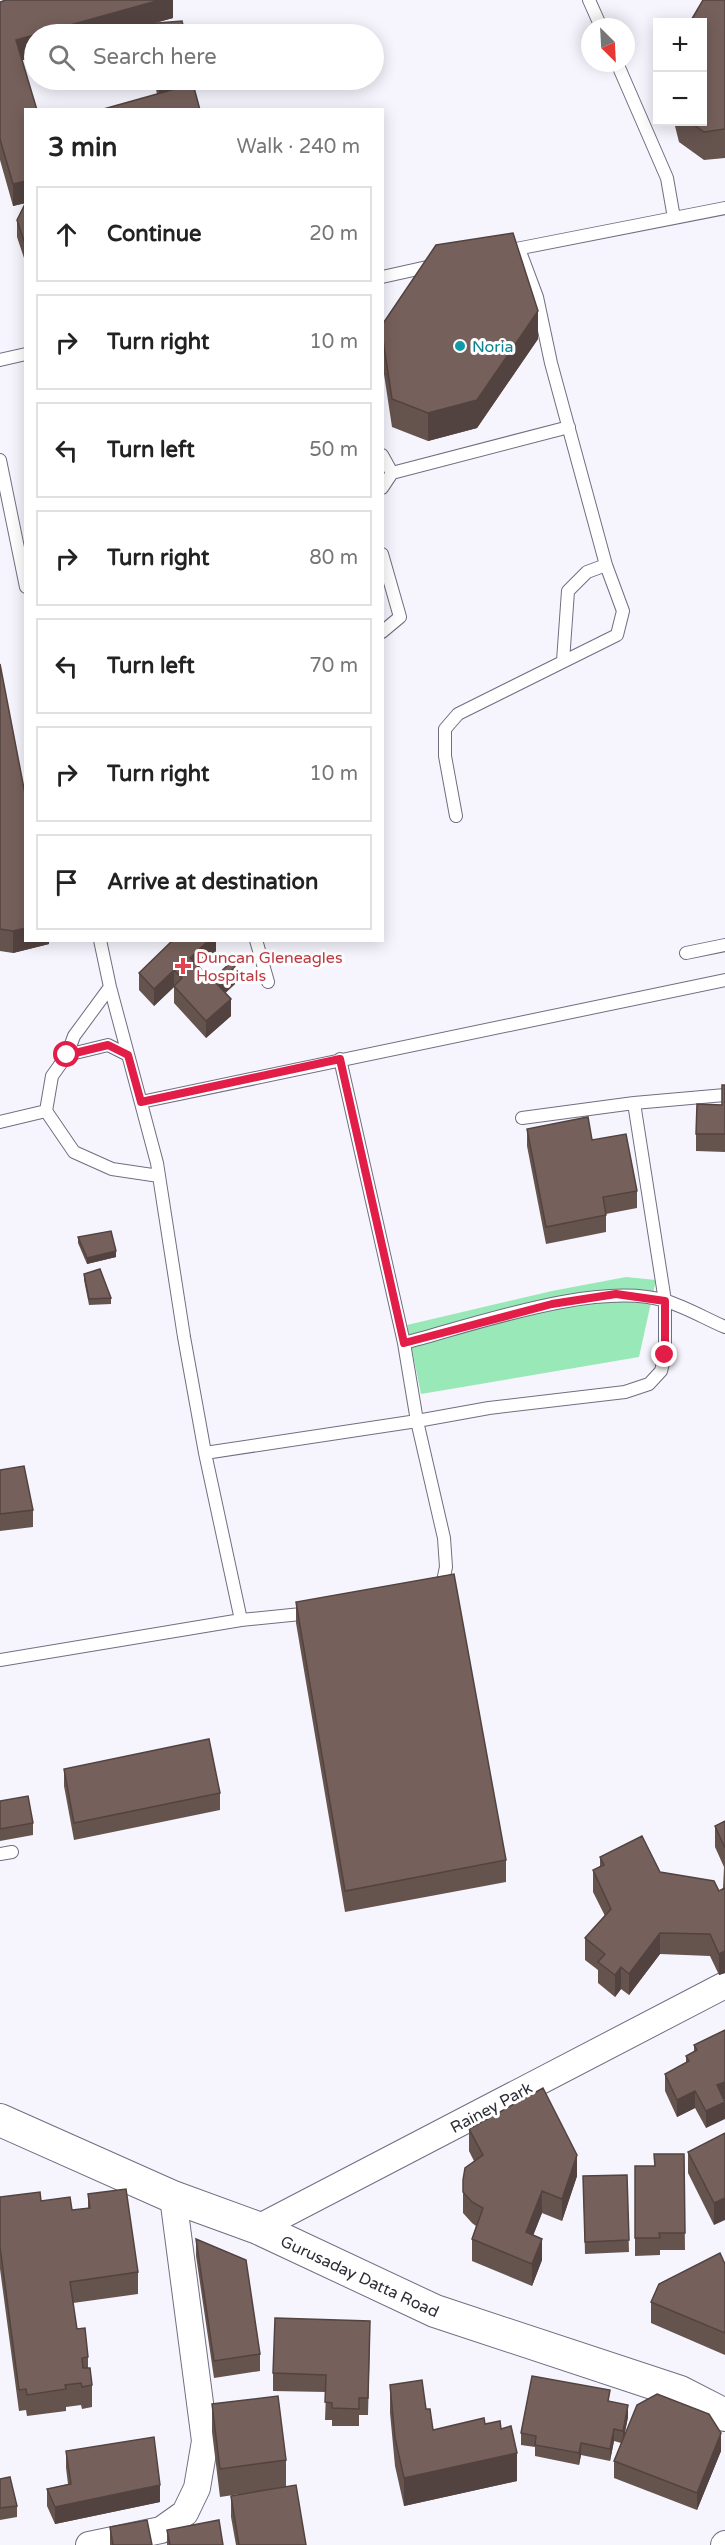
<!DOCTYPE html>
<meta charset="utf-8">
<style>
body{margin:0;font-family:"Varela Round",sans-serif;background:#f6f6f6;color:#222}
.controls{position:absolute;right:18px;top:18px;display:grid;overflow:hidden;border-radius:0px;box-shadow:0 3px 15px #0003}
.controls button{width:54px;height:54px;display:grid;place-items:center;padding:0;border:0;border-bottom:2px solid #e0e0e0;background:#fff;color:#222;font:30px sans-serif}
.compass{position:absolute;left:581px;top:18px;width:54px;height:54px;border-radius:50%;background:#fff;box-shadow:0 3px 15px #0003;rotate:156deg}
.stop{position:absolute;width:18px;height:18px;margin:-14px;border:4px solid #e11d48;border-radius:50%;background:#fff}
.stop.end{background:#e11d48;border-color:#fff;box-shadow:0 2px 6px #0008}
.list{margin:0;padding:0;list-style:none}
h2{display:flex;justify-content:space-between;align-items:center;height:78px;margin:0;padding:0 24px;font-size:26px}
h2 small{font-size:20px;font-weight:400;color:#767676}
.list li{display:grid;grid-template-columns:39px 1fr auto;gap:18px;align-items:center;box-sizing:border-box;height:96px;margin:0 12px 12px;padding:0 12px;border:2px solid #e0e0e0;border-radius:0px}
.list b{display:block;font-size:22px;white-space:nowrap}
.list em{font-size:20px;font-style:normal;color:#767676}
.icon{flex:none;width:33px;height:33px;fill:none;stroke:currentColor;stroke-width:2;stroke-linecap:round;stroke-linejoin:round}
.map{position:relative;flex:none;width:725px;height:2545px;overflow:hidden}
.search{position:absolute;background:#fff;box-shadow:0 3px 15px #0003;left:24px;top:24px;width:360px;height:66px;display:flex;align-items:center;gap:15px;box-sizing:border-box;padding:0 21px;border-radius:33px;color:#767676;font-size:22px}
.panel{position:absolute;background:#fff;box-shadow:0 3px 15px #0003;left:24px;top:108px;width:360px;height:834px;border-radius:0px}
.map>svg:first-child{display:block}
.green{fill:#99e8b7}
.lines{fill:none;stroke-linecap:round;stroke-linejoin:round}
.service-casing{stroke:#706e81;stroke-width:14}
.minor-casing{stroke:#706e81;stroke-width:28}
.tertiary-casing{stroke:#706e81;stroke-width:34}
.service{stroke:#fff;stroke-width:12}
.minor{stroke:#fff;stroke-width:26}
.tertiary{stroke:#fff;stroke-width:32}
.wall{fill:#65534e}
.shaded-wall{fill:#534340}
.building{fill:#76605b;stroke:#534340;stroke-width:1.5}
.route{stroke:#e11d48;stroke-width:8}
.culture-dot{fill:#0f9aa8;stroke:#fff;stroke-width:2}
.health-dot{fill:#e0444e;stroke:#fff;stroke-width:2}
.labels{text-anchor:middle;stroke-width:6;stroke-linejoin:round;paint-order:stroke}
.culture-label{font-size:16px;fill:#0d838f;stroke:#fff;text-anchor:start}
.health-label{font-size:16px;fill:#be3a42;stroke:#fff;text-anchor:start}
.street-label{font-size:16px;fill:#2e2d36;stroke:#fff}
</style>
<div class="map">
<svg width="725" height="2545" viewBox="0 0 725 2545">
<rect width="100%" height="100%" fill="#f6f5fe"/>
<path class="green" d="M626 1277 656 1280 639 1357 421 1394 407 1325 552 1291Z"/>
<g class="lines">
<g class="service-casing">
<path id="service" d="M589 0 601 27
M617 63 667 178 674 218
M511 250 725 208
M382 277 436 265
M0 360 26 354
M382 455 392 473 569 427
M0 460 26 587
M382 488 392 473
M382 554 400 617 382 632
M563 661 568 591 587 572 606 565
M456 816 445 756V729L458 714 617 635 623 611 606 565 551 363 537 297 519 249
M100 940 110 987 157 1163 184 1337 205 1453 241 1620
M256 940 268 982
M686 953 725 945
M67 1055 74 1036 110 987
M340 1059 404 1343 417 1421 444 1538 446 1567 443 1581 436 1590
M141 1102 725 980
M46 1111 52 1076 67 1055 108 1045 128 1055
M522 1118 634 1103 725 1095
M0 1122 46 1111 74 1152 112 1169 159 1176
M404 1343C473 1325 598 1280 666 1301 686 1307 706 1319 725 1327
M205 1453 417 1421 489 1408 625 1392 649 1384 661 1371 665 1355V1301L634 1103
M0 1660 241 1620 311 1613
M0 1854 12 1852"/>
</g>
<g class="minor-casing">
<path id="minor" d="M258 2228 725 1985
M89 2545 161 2530 185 2513 197 2488 205 2441 173 2197
M724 2545 725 2544"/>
</g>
<g class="tertiary-casing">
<path id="tertiary" d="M0 2120 173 2197 258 2228 435 2311 680 2392 725 2415"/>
</g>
<use href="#service" class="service"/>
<use href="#minor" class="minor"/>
<use href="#tertiary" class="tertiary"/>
</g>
<path class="wall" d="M173 0V18L155 23 185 34H145V26L22 60 26 110V264L17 237V220L25 203 13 206 0 160V2Z
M725 0V158L704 160 679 142 674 122H702Z
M154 80H194V84L157 94Z
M382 325 538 339 477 428 428 441 392 427 382 361Z
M0 664 49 940V944L13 953 0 951Z
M216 940V951L199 967 212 980 235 984 225 993 231 1016 206 1038 174 1003V987L154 1006 139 990V973Z
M725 1085V1152L696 1151V1134L722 1105Z
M527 1129 592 1140 637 1191V1208L606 1214V1232L546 1244 527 1146Z
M78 1237 116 1257 87 1264 78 1243Z
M84 1274 111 1298V1304L89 1305 84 1280Z
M0 1470 33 1510V1527L0 1531Z
M296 1602 506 1860V1882L345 1912 296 1623Z
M64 1769 220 1793V1810L74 1840 64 1786Z
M0 1801 33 1823V1835L0 1841Z
M725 1809V1973L719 1975 710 1956 660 1954 629 1995 621 1989 615 1997 598 1983V1970L585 1960V1938L605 1916 593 1892V1870L600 1866V1857L660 1872 719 1891 723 1888 724 1867 715 1847V1826L725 1821Z
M725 2030V2099L706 2128 695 2108 677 2117 665 2091V2074L686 2063V2056L694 2052V2045Z
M469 2129 577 2176 562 2221 542 2213 533 2235 542 2260 532 2286 472 2261V2239L476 2226 472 2223 463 2213V2180L474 2161 469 2151Z
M725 2133 714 2225 688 2173V2152Z
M684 2154 685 2250H660V2255L635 2256V2166H654Z
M627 2175 629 2252 585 2254 583 2176Z
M88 2194 138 2272V2294L73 2303 77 2329 88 2357V2368L92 2385V2407L82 2409 81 2405 66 2407V2411L27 2416 26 2410 19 2411 0 2269V2197L41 2201 72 2210 88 2208Z
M196 2239 260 2354V2371L214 2378 196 2256Z
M725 2264V2355L651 2323V2302Z
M370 2338 368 2415H359V2426H332V2420H325L326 2392 273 2391V2373Z
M390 2385 426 2409 433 2430 485 2424 517 2481 404 2506 395 2466 390 2413Z
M610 2401 628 2417 624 2436 721 2451 697 2510 614 2478V2461L621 2443 614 2441 610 2461 581 2455 579 2465 535 2456V2447L521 2445V2433Z
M212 2404 286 2460V2486L306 2545H236L231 2517V2496L240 2494 220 2497 212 2432Z
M66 2451 160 2502 55 2524 47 2506V2489L68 2484 66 2468Z
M0 2479 17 2506V2517L0 2520Z
M110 2527 152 2545H110Z
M167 2530 223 2545H167Z"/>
<path class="shaded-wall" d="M160 0H173V18L114 34H36Z
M34 35V57L16 62V40Z
M183 80H194V88L159 100V88Z
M26 181V203L13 206V184Z
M538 311V339L477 428 428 441V413Z
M26 928V940H49V944L13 953V931Z
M209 940H216V951L190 975V958Z
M235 967V984L217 1001V984Z
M174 970V987L154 1006V989Z
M231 999V1016L206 1038V1021Z
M116 1251V1257L87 1264V1258Z
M660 1933V1954L629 1995V1974Z
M725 1951V1973L719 1975V1954Z
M621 1967V1989L615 1997V1975Z
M725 2082V2099L717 2103V2085Z
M695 2091V2108L677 2117V2100Z
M725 2102V2119L706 2128V2111Z
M577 2155V2176L562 2221V2199Z
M542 2191V2213L526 2254V2232Z
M725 2198V2220L714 2225V2203Z
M542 2239V2260L532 2286V2264Z
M628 2405V2417L623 2443V2431Z
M614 2429V2441L610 2461V2449Z
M721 2433V2451L697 2510V2493Z
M581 2443V2455L579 2465V2453Z
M517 2453V2481L404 2506V2478Z
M160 2485V2502L55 2524V2507Z"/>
<path class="building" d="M6 0H160L16 40 37 110H26V181L13 184 0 139V2Z
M703 0H725V129L704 132 690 122H702V22H690Z
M182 21 185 34H147L145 24Z
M157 80H183L159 88Z
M193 84 200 110H100Z
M26 202V247L17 220Z
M513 233 538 311 477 400 428 413 392 399 382 333V325L436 245Z
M0 664 26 799V928L13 931 0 929Z
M173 940H209L190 958 212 980 231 962 235 967 217 984 231 999 206 1021 174 986 182 978 174 970 154 989 139 973Z
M722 1085H725V1134H696L697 1104 722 1105Z
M588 1117 592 1140 626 1134 637 1191 603 1197 606 1215 546 1227 527 1129Z
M111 1231 116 1251 87 1258 78 1237Z
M100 1269 111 1298 89 1299 84 1274Z
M24 1466 33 1510 0 1514V1470Z
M454 1574 506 1860 345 1891 296 1602Z
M209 1739 220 1793 74 1823 64 1769Z
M28 1796 33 1823 0 1829V1801Z
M725 1821V1848L715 1826Z
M642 1836 660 1872 714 1881 719 1891 725 1888V1951L719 1954 710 1934 660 1933 629 1974 621 1967 615 1975 598 1962 605 1954 585 1938 611 1909 593 1870 604 1865 600 1857Z
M725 2030V2082L717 2085 725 2102 706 2111 695 2091 677 2100 665 2074 689 2061 686 2056 697 2050 694 2045Z
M543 2088 577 2155 562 2199 542 2191 526 2232 542 2239 532 2264 472 2239 483 2208 472 2202 463 2192V2180L465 2168 483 2155 469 2129Z
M725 2133V2198L714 2203 688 2152Z
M654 2154H684L685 2233H659L660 2238H635V2166H655Z
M627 2175 629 2240 585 2242 583 2176Z
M126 2189 138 2272 70 2282 77 2329 85 2328 88 2357 82 2358 83 2368H90L92 2385 82 2387 81 2383 65 2385 66 2389 27 2395 26 2389 19 2390 0 2247V2197L40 2192 41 2201 70 2197 72 2210 90 2208 88 2194Z
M196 2239 246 2260 260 2354 214 2361Z
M720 2253 725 2264V2333L651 2302 659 2284Z
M275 2318 370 2321 368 2398H359V2409L332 2408V2403L325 2402 326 2375 273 2373Z
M532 2376 610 2390 608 2401 628 2405 623 2431 614 2429 610 2449 581 2443 579 2453 535 2445 536 2436 521 2433Z
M422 2380 426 2409H430L433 2430 484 2418 485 2424 500 2421 501 2429 511 2426 517 2453 404 2478 395 2438 390 2385Z
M657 2394 709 2414 721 2433 697 2493 614 2461 637 2405Z
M278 2396 286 2460 220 2469 212 2404Z
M154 2437 160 2485 55 2507 47 2489 71 2484 66 2451Z
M10 2477 17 2506 0 2508V2479Z
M296 2485 306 2545H239L231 2496Z
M147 2520 152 2545H113L110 2527Z
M219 2520 223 2545H170L167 2530Z"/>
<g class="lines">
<path class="route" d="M67 1055 108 1045 128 1055 141 1102 340 1059 404 1343 552 1304 616 1294 665 1301V1355"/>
</g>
<circle class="culture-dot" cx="460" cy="346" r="6"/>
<path class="health-dot" d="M180 957h6v6h6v6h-6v6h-6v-6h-6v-6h6z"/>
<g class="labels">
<g class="culture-label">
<text x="472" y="352">Noria</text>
</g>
<g class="health-label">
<text x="196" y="963">Duncan Gleneagles<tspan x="196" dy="18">Hospitals</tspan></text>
</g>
<g class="street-label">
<text transform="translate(491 2107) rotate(-28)" y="6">Rainey Park</text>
<text transform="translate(360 2276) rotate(25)" y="6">Gurusaday Datta Road</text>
</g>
</g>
</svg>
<div class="controls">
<button>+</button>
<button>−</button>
</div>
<svg class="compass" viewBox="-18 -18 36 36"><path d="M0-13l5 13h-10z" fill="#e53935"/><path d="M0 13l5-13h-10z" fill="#767676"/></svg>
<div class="stop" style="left:67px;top:1055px"></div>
<div class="stop end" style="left:665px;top:1355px"></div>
<div class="search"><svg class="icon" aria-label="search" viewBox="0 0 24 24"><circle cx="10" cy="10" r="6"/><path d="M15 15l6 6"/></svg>Search here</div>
<section class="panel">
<h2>3 min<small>Walk · 240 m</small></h2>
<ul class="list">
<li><svg class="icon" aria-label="ahead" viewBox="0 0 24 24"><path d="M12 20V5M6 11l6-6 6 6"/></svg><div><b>Continue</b></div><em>20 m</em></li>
<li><svg class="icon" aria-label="right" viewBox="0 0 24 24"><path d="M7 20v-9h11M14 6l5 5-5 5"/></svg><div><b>Turn right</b></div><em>10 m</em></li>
<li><svg class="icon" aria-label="left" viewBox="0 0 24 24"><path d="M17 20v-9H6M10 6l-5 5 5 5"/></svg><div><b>Turn left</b></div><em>50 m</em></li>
<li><svg class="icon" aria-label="right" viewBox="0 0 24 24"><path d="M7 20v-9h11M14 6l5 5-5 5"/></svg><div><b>Turn right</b></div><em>80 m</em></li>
<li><svg class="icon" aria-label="left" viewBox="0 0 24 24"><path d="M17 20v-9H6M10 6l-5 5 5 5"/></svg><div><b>Turn left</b></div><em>70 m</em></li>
<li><svg class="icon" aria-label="right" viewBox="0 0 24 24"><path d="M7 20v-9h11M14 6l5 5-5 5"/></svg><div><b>Turn right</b></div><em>10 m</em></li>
<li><svg class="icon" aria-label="arrive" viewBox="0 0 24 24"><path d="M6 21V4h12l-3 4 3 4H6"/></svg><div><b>Arrive at destination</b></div></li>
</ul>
</section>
</div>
